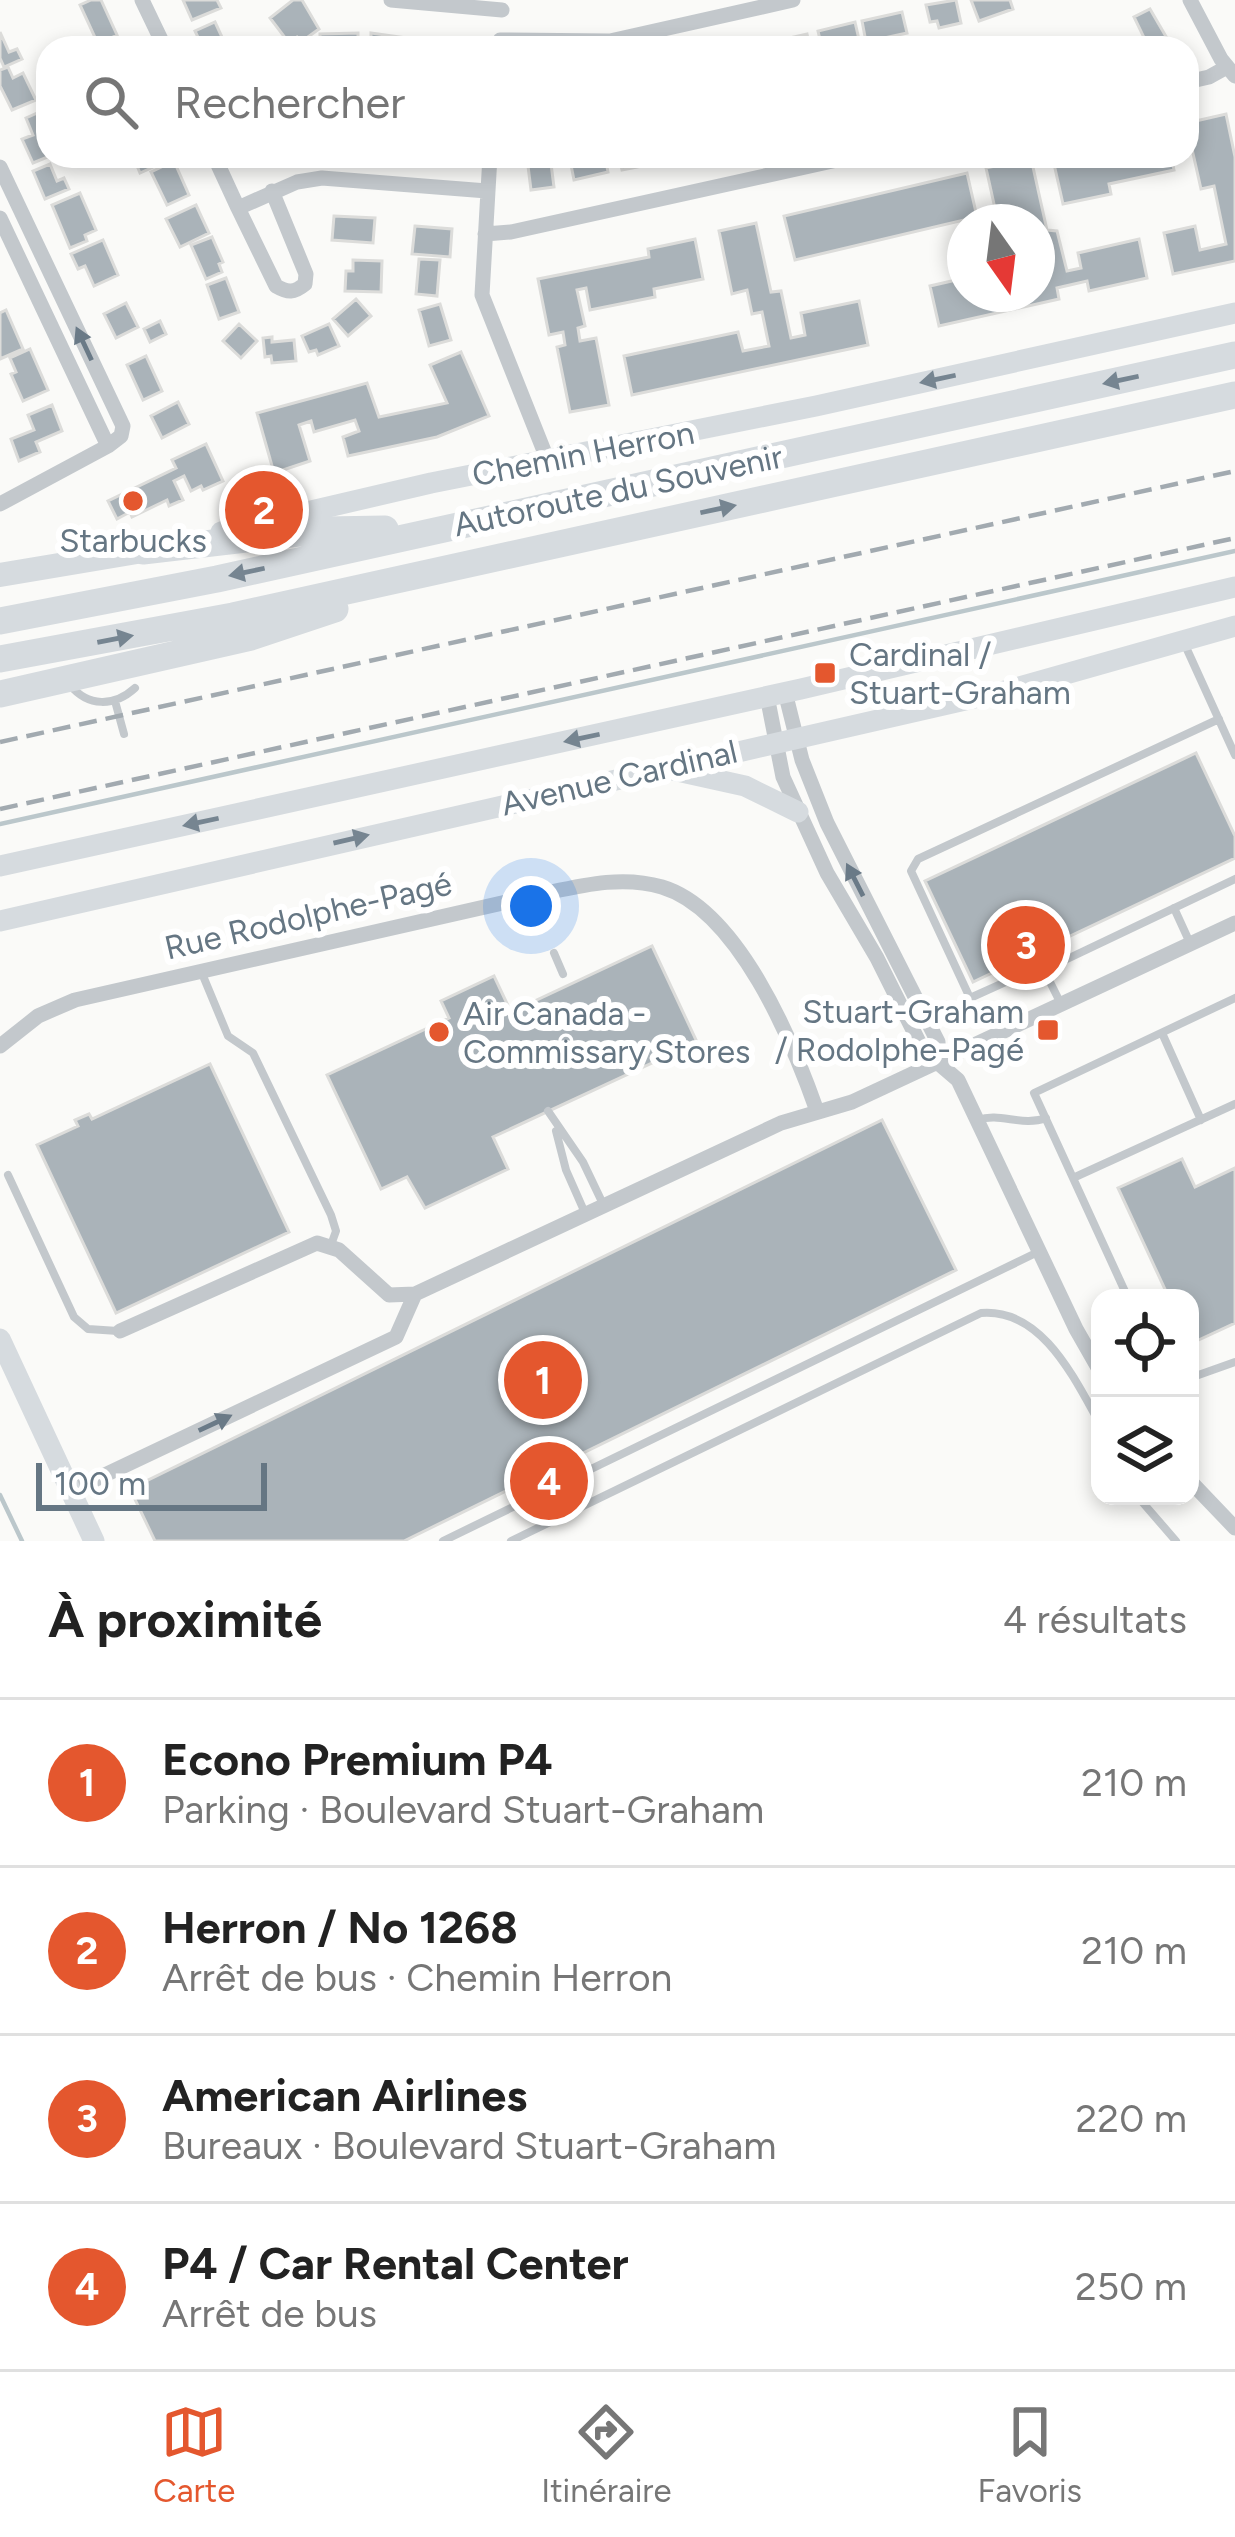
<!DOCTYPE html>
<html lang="fr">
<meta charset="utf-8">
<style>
body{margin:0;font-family:Figtree,sans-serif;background:#f6f6f6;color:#222}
.controls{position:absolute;right:36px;bottom:36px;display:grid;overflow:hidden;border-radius:24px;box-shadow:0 6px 18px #0003}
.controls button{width:108px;height:108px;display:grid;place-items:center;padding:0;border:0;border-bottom:3px solid #e0e0e0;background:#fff;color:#222;font:60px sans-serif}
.compass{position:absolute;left:947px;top:204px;width:108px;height:108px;border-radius:50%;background:#fff;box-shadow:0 6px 18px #0003;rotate:166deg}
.scale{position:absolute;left:36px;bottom:30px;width:231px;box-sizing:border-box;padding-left:12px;border:6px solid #657683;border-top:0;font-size:33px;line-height:42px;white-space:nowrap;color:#657683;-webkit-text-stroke:9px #fff;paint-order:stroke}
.you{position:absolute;left:531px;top:906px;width:42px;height:42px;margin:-30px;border:9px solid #fff;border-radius:50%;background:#1a73e8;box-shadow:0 0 0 18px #1a73e833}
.badge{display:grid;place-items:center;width:78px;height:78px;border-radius:50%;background:#e4572e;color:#fff;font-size:39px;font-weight:700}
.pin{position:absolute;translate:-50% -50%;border:6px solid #fff;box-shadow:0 3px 12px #0006}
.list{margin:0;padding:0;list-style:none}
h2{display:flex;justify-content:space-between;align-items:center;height:156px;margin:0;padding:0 48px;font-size:51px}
h2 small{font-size:39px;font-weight:400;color:#767676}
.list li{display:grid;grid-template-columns:78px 1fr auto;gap:36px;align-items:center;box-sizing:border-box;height:168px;padding:0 48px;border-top:3px solid #e0e0e0}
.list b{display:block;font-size:45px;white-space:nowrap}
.list p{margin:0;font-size:39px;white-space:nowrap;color:#767676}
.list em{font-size:39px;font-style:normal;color:#767676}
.icon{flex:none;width:66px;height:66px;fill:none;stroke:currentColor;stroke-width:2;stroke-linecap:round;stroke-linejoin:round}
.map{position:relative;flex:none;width:1235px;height:1541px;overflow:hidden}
.search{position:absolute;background:#fff;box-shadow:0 6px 18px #0003;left:36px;right:36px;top:36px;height:132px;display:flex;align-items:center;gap:30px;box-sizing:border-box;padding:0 42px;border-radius:36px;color:#767676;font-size:45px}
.sheet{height:828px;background:#fff}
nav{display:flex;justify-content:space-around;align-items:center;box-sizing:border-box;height:168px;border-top:3px solid #e0e0e0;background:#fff;font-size:33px;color:#767676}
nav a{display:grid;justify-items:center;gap:6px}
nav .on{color:#e4572e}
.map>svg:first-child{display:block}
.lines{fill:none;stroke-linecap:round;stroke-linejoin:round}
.stream{stroke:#bbc7cb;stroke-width:4.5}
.building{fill:#aab3b9;stroke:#dcdcda;stroke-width:3}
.lane{stroke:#c3c8cc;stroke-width:8}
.street{stroke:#c3c8cc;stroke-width:15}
.secondary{stroke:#d6dbdf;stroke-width:21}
.primary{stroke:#d6dbdf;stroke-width:24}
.highway{stroke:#d6dbdf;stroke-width:27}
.rail{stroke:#a2aab0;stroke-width:4.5;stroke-dasharray:18 9;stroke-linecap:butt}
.oneway{fill:#6a7a87}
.oneway2{fill:#768591}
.poi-dot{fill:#e4572e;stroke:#fff;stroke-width:4.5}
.labels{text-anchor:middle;stroke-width:12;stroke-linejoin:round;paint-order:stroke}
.street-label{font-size:33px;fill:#657683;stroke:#fff}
.poi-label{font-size:33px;fill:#657683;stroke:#fff;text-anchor:start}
</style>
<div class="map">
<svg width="1235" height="1541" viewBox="0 0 1235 1541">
<rect width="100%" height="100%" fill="#fafaf8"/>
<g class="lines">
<path class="stream" d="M0 824 1235 551
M0 1495 22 1541"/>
</g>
<path class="building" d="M91 0H101L117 35 98 44 80 5Z
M183 0H217L221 8 192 20Z
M293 0H302L319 29 301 42 297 37 289 43 270 18Z
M956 0 961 23 939 28 937 21 930 22 926 5Z
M971 0H1010L1013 9 979 21Z
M1150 9 1168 40 1159 45 1160 48H1149L1134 17Z
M902 12 907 33 866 42 862 21Z
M215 22 227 48H203L195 31Z
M855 22 860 44 822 48 818 31Z
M0 32 9 52 17 49 22 59 4 67 0 58Z
M358 33V48H320V34Z
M371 33 407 38V48H371Z
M807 34 810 48H773L772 42Z
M8 67 13 78 23 73 36 100 12 110 0 86V70Z
M42 111 48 124 50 156 33 163 22 139 33 135 26 118Z
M1226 114 1235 157V261L1173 274 1164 233 1195 226 1200 250 1226 244 1214 186 1201 189 1192 149 1187 151V123Z
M133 156H172L173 158 140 173Z
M550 156 554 187 531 190 527 158Z
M589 156H605L608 172 574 180 570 160Z
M619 156H655L657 163 622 170Z
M1091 156H1171L1174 170 1109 184 1111 194 1063 204 1054 164Z
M1031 158 1047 230 1057 231 1067 271 1081 268 1078 253 1139 239 1147 278 1089 291 1087 281 1057 288 1059 299 939 326 930 286 965 278V294H1037V222H998L986 168Z
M174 161 189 195 167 205 151 172Z
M50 164 57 181 64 178 69 189 45 199 33 171Z
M967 173 977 217 795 260 784 216Z
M80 193 96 230 85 235 87 241 70 248 52 205Z
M196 205 209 233 180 247 166 219Z
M334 216 375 218 373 243 332 240Z
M756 223 771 292 781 291 791 338 805 335 801 313 859 301 868 345 632 395 624 356 738 332 743 351 769 346 762 312 752 314 747 290 732 294 719 231Z
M415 226 452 229 450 257 412 254Z
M212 237 223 262 219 264 222 272 206 279 191 245Z
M695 239 703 279 654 289 655 297 590 310 586 288 577 290 585 326 578 328 580 341 596 338 609 405 570 412 557 347 565 345 563 332 549 335 538 279 649 257 648 249Z
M103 240 118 275 94 286 85 266 78 269 71 254Z
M419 259 440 260 437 296 416 294Z
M353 260 382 261 381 292 345 291 346 271H353Z
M226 278 239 312 219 319 207 285Z
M356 299 371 316 348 336 333 319Z
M126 303 138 327 116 338 104 314Z
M440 304 451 340 429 346 419 310Z
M6 310 23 349 0 359V313Z
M160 321 166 334 150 342 144 329Z
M239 324 257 341 241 358 223 341Z
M329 324 339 346 318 355 316 350 309 352 302 336Z
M272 337V342L294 340 296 361 272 363 271 356 265 357 263 338Z
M30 349 48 390 23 401 11 374 16 372 10 358Z
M461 352 489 416 437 437 348 456 343 437 359 431 355 420 314 432 311 421 299 425 310 461 274 473 257 413 367 383 379 417 447 403 430 365Z
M146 356 162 391 143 400 127 365Z
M178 402 189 424 162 438 151 416Z
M52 405 62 431 36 442 40 452 19 461 11 439 34 430 28 415Z
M206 444 223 481 203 490 201 486 191 491 184 476 174 481 183 500 169 506 167 500 132 517 130 512 117 519 108 501 176 468 172 460Z
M1196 753 1235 836V858L973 982 925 881Z
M652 946 697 1042 493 1137 508 1169 425 1208 407 1177 381 1189 327 1075 449 1018 441 1001 494 976 511 1012Z
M210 1064 289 1232 116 1313 37 1145 78 1126 75 1120 89 1114 92 1119Z
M882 1120 956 1270 404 1541H155L130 1489Z
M1182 1159 1195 1187 1235 1168V1323L1190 1344V1298H1169L1118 1188Z"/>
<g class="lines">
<path class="lane" d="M1185 645 1235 755
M70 685C88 707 114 707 135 688
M115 701 124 734
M1174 908 1190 943
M554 953 563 974
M1044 970 1021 975 970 998 911 871 918 859 1219 719
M201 971 228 1036 253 1053 331 1215 336 1231 331 1245
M1061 1004 1044 970 1235 879
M1162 1033 1201 1120
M548 1111 583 1162 603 1204
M978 1120C1000 1112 1022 1127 1046 1118
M556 1131 566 1170 585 1213
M8 1175 74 1317 88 1329 118 1331
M1073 1178 1235 1104
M1128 1298 1034 1093 1235 998
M1190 1378 1235 1362
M1137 1496 1176 1541
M443 1541 1040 1251
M511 1541 981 1313C1042 1308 1074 1378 1100 1424"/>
<path class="street" d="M142 0 165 48
M391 0 502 10
M1190 0 1221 59 1235 76
M500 40 610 41 793 0
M1187 82 1209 77 1227 67
M214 156 238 208 297 182 322 178 487 191
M490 156 482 295 548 461
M0 167 123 426 121 436 108 446 0 504
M238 208 276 286C288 293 294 293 305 284L306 274 272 191
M0 218 108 446
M485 234 511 232 855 156
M785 692 802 760 827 823 938 1042 939 1062
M767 696 783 777 827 873 877 958 923 1050 958 1080 1076 1329 1100 1371
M0 1046 38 1016 75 1000 551 892C588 884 625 876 662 887 738 910 792 1040 817 1111
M120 1331 317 1243 339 1250 389 1295 415 1294 781 1123 852 1102 1235 923
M1190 1481 1235 1528
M71 1491 396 1337 415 1294"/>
<path class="secondary" d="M221 532 431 483 816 406 1235 313
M668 769 745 786 798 812
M0 866 801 689 1235 587
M0 921 1009 690 1235 626
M0 1339 94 1541"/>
<path class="primary" d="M0 575 143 551"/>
<path class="highway" d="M143 551 326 530 385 529
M0 621 217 579 1235 355
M0 659 233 616 1235 395
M0 694 251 637 335 609"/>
<path class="rail" d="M0 742 1235 471
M0 809 1235 538"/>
</g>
<defs><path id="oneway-solid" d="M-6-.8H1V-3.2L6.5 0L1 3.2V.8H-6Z" transform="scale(3)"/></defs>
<g class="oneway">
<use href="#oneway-solid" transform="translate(84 344) rotate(-115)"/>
<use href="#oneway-solid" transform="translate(855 880) rotate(-117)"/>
<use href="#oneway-solid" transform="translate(215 1423) rotate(-25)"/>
</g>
<g class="oneway2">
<use href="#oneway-solid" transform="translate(938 379) rotate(168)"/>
<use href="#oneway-solid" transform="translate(1121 380) rotate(168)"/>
<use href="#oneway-solid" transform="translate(718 509) rotate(-12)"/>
<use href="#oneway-solid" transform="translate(247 572) rotate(168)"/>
<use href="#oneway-solid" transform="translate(115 639) rotate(-11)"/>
<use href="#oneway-solid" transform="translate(582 738) rotate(168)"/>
<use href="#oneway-solid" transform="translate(201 822) rotate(168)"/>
<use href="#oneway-solid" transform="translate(351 839) rotate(-13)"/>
</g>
<g class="poi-dot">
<circle cx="133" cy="501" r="12"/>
<rect x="813" y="661" width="24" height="24" rx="6"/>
<rect x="1036" y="1018" width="24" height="24" rx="6"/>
<circle cx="439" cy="1032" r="12"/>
</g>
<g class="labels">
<g class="street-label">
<text transform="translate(583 453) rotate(-11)" y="12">Chemin Herron</text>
<text transform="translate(618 490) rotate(-12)" y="12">Autoroute du Souvenir</text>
<text transform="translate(619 777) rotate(-13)" y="12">Avenue Cardinal</text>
<text transform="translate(308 915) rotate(-13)" y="12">Rue Rodolphe-Pagé</text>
</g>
<g class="poi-label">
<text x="133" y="552" text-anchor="middle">Starbucks</text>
<text x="849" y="666">Cardinal /<tspan x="849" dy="38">Stuart-Graham</tspan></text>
<text x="1024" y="1023" text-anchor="end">Stuart-Graham<tspan x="1024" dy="38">/ Rodolphe-Pagé</tspan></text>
<text x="463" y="1025">Air Canada -<tspan x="463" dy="38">Commissary Stores</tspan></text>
</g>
</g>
</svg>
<div class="controls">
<button><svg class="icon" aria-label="locate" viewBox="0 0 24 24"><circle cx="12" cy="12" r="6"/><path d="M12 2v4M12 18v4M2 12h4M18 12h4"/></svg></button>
<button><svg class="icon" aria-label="layers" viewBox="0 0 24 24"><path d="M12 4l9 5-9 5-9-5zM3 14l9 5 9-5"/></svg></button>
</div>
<svg class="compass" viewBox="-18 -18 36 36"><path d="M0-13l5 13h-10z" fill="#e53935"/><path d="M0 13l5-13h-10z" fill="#767676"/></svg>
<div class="scale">100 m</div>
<div class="you"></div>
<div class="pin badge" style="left:543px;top:1380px">1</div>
<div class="pin badge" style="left:264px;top:510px">2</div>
<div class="pin badge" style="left:1026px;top:945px">3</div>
<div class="pin badge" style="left:549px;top:1481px">4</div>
<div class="search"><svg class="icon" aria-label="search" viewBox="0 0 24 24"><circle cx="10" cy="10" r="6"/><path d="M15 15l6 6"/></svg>Rechercher</div>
</div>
<section class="sheet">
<h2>À proximité<small>4 résultats</small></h2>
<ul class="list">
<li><span class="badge">1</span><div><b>Econo Premium P4</b><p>Parking · Boulevard Stuart-Graham</p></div><em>210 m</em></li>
<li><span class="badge">2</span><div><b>Herron / No 1268</b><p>Arrêt de bus · Chemin Herron</p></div><em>210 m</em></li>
<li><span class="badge">3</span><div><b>American Airlines</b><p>Bureaux · Boulevard Stuart-Graham</p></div><em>220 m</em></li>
<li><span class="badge">4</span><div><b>P4 / Car Rental Center</b><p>Arrêt de bus</p></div><em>250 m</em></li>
</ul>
</section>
<nav>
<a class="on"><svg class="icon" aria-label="map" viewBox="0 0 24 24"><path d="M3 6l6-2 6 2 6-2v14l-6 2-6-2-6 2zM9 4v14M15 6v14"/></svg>Carte</a>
<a><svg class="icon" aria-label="directions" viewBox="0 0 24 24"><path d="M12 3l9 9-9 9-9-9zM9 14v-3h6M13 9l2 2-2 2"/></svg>Itinéraire</a>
<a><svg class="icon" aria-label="saved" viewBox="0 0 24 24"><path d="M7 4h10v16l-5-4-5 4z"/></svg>Favoris</a>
</nav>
